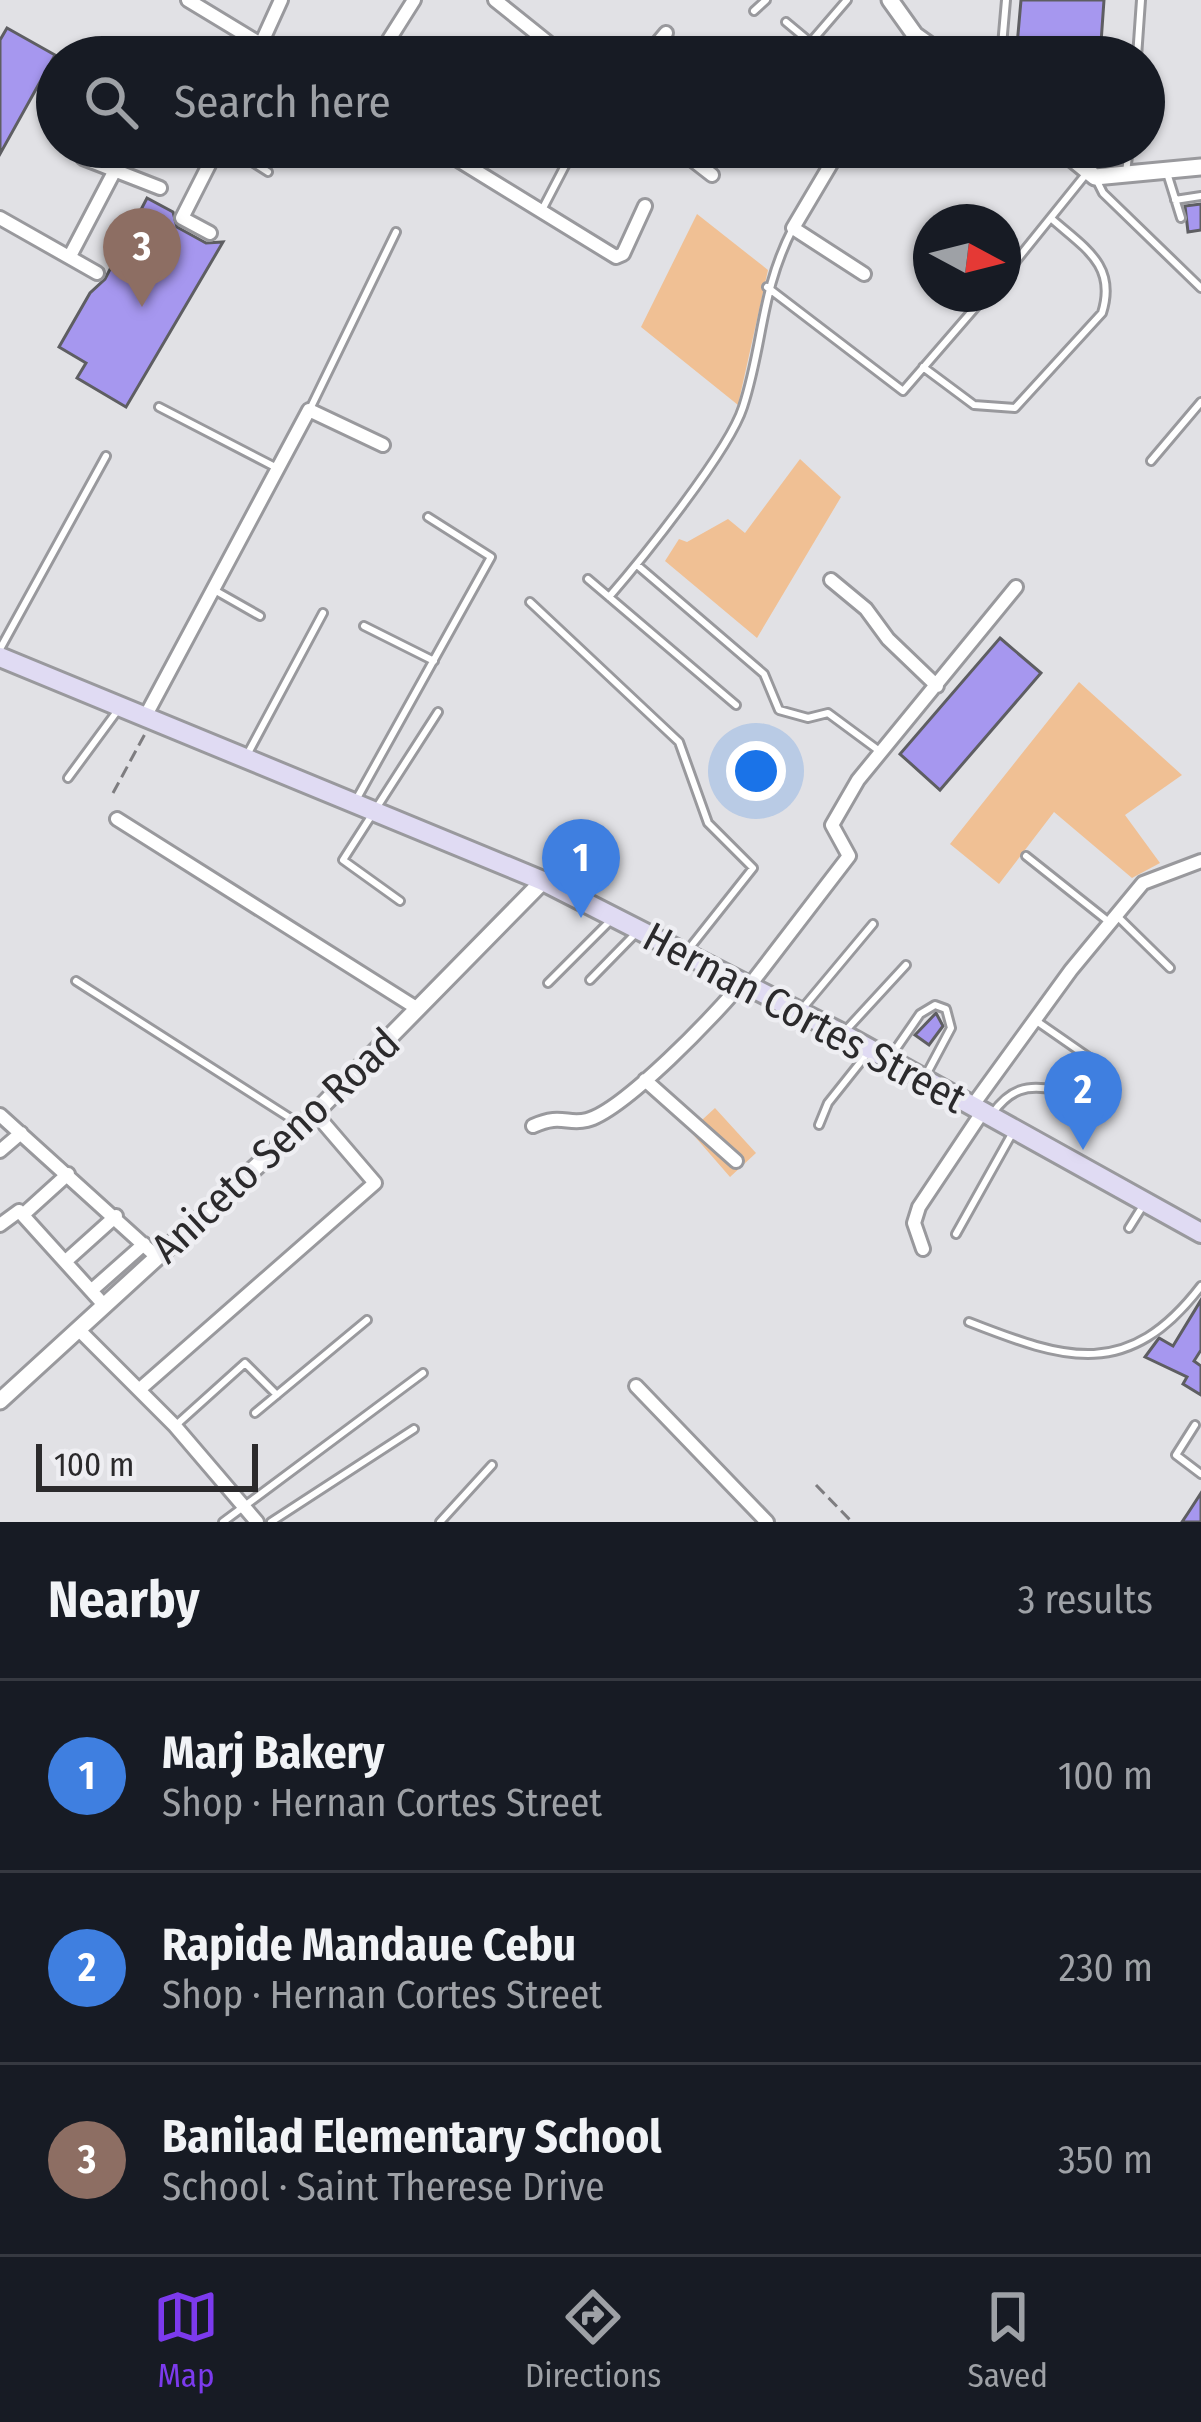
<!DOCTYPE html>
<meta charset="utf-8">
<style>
body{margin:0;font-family:"Fira Sans Condensed",sans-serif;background:#20242c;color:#f1f3f6}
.compass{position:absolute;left:913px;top:204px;width:108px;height:108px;border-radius:50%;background:#171b24;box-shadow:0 3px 9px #0004;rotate:97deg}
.scale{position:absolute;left:36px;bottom:30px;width:222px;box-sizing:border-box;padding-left:12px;border:6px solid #2b2a2c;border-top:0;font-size:33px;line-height:42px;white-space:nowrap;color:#2b2a2c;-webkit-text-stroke:9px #eeeef2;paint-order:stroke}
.you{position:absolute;left:756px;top:771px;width:42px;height:42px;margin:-30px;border:9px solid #fff;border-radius:50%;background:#1a73e8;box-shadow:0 0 0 18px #1a73e833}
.badge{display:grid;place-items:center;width:78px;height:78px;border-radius:50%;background:#7c3aed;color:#fff;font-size:39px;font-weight:700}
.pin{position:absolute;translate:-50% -99px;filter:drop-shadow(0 3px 6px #0008)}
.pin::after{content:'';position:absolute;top:63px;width:42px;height:36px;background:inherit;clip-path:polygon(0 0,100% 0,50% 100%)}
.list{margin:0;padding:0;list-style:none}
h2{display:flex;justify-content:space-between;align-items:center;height:156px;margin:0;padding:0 48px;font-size:51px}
h2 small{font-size:39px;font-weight:400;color:#9ea1a6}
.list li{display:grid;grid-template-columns:78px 1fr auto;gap:36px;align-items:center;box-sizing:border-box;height:192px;padding:0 48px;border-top:3px solid #363941}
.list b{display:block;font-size:45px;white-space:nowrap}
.list p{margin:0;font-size:39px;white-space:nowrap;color:#9ea1a6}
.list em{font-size:39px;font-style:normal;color:#9ea1a6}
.icon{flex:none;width:66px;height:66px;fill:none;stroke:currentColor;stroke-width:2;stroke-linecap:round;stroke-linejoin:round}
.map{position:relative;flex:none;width:1201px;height:1522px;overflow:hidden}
.search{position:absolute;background:#171b24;box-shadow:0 3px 9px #0004;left:36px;right:36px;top:36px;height:132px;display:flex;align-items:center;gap:30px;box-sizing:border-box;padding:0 42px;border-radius:66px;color:#9ea1a6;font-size:45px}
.sheet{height:732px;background:#171b24}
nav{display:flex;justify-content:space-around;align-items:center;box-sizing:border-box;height:168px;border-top:3px solid #363941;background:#171b24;font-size:33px;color:#9ea1a6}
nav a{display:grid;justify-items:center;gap:6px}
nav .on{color:#7c3aed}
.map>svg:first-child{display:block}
.green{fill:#f0c094}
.building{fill:#a697ef;stroke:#5e5e62;stroke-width:3}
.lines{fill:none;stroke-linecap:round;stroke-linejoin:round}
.service-casing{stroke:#99999d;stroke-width:12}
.minor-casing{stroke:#99999d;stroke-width:18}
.tertiary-casing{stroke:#99999d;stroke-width:21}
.secondary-casing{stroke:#99999d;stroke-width:24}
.path{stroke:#7e7d80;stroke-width:3;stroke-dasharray:12 6;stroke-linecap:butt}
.service{stroke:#fff;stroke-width:6}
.minor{stroke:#fff;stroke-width:12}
.tertiary{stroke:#fff;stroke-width:15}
.secondary{stroke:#e0dbf3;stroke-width:18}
.labels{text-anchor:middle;stroke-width:9;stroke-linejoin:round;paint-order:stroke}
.street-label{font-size:42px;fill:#2b2a2c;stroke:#eeeef2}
</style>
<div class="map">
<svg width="1201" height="1522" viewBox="0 0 1201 1522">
<rect width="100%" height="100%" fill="#e1e1e5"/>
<path class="green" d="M697 214 768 270 738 405 641 327Z
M800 459 841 497 757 638 665 561 679 539 687 542 728 519 745 533Z
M1079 682 1182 775 1125 815 1160 863 1132 878 1054 812 999 884 950 844Z
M715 1108 756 1153 730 1177 690 1131Z"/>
<path class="building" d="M1021 0H1104L1100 57H1016Z
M7 28 55 55 0 154V40Z
M147 198 173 212 177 227 206 243 223 242 126 407 77 378 86 363 59 347 90 293 105 279Z
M1201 204V230L1188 232 1185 206Z
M1000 638 1041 673 940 790 900 754Z
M936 1013 943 1026 929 1045 915 1035Z
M1201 1300V1350L1194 1361 1201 1366V1395L1183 1384 1187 1377 1145 1357 1159 1338 1173 1346Z
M1201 1493V1522H1182L1188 1513Z"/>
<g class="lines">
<g class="service-casing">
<path id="service" d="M754 11 766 0
M786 22 828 57
M810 43 847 0
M1001 57 1006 0
M1137 57 1141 0
M229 147 268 172
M1126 173 1129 147
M1167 173 1181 218
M1096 179 1103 193 1201 288
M1175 200 1201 196
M543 208 569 158
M1003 277 1086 174
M767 287 903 391 987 294
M923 367 974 405 1015 408 1102 313C1117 266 1085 248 1053 220
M159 407 275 467
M311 407 396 232
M1151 461 1201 402
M637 565 764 674 779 710 808 718 828 713 878 750
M588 579 736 705
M216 591 260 616
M609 597C642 559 729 451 743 407 764 343 760 292 793 228
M530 602 679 742 708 823 753 868 688 950
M364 626 434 661
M0 649 106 456
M247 755 323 613
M68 778 118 710
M356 800 491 557 428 517
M1026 856 1109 922
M400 901 343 860 438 712
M1117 916 1170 968
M590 980 637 932
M76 981 298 1123
M548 983 612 919
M802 1009 873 924
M1035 1020 1104 1068
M847 1029 906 965
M891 1056 920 1014 935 1005 946 1009 951 1028 926 1075
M992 1114C1010 1089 1027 1084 1055 1090
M819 1125 828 1103 867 1054
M1129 1228 1144 1204
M956 1234 1013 1132
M969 1322C1066 1360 1128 1381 1201 1286
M255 1413 367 1320
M1195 1425 1176 1455 1201 1474
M175 1426 245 1363 277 1395
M223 1522 423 1373
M271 1522 414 1429
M440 1522 492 1465"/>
</g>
<g class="minor-casing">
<path id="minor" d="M188 0 282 57
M495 0 566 57
M261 44 281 0
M378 57 414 0
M646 57 666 33
M437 147 616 257 623 254 645 206
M676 147 712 175
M841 147 793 228 864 274
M83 158 160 188
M0 218 97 273
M210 233 182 218 218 147
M70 256 114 172
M831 580 866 609 888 639 937 686
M145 717 309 410 383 445
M117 819 418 1009
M750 985 849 856 832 825 858 780 1016 587
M645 1080 736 1161
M973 1105 1071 970 1143 883 1201 861
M0 1115 157 1257
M533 1126C561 1113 567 1125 587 1120 623 1111 718 1013 743 981
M0 1151 21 1133
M26 1212 68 1174
M0 1225 19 1211 104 1305
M923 1249 914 1223 919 1207 983 1111
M67 1260 116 1216
M92 1290 144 1244
M78 1329 175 1426 257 1522
M636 1386 767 1522
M140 1389 375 1183 315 1113"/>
</g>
<g class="tertiary-casing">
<path id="tertiary" d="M890 0 915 35 946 57
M1058 147 1095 177 1201 167
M0 1401 315 1113 543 881"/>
</g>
<g class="secondary-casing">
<path id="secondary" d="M0 657 543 881 843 1034 1201 1233"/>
</g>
<path class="path" d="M113 793 146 732
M816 1485 852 1522"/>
<use href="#service" class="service"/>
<use href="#minor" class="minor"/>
<use href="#tertiary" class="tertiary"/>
<use href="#secondary" class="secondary"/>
</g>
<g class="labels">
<g class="street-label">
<text transform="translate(805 1017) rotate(28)" y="15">Hernan Cortes Street</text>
<text transform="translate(275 1145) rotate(-43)" y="15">Aniceto Seno Road</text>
</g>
</g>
</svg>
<svg class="compass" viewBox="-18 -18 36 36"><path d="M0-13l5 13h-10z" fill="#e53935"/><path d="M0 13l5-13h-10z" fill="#9ea1a6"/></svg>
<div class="scale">100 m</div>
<div class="you"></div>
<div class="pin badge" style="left:581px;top:918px;background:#3f7fe0">1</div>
<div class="pin badge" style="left:1083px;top:1150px;background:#3f7fe0">2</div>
<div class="pin badge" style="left:142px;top:307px;background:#8d6e63">3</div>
<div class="search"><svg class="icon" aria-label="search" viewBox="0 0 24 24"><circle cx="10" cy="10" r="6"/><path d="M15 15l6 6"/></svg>Search here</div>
</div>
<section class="sheet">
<h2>Nearby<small>3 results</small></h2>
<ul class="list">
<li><span class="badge" style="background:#3f7fe0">1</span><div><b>Marj Bakery</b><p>Shop · Hernan Cortes Street</p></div><em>100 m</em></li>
<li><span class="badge" style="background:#3f7fe0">2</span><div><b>Rapide Mandaue Cebu</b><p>Shop · Hernan Cortes Street</p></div><em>230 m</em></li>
<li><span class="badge" style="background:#8d6e63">3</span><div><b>Banilad Elementary School</b><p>School · Saint Therese Drive</p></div><em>350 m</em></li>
</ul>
</section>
<nav>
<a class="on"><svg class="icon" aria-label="map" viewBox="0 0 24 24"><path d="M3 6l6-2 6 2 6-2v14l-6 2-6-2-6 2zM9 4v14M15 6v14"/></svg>Map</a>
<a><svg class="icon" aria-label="directions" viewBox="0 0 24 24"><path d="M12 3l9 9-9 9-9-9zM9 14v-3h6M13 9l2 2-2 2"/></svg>Directions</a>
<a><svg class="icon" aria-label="saved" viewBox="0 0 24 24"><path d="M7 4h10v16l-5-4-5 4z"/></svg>Saved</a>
</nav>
